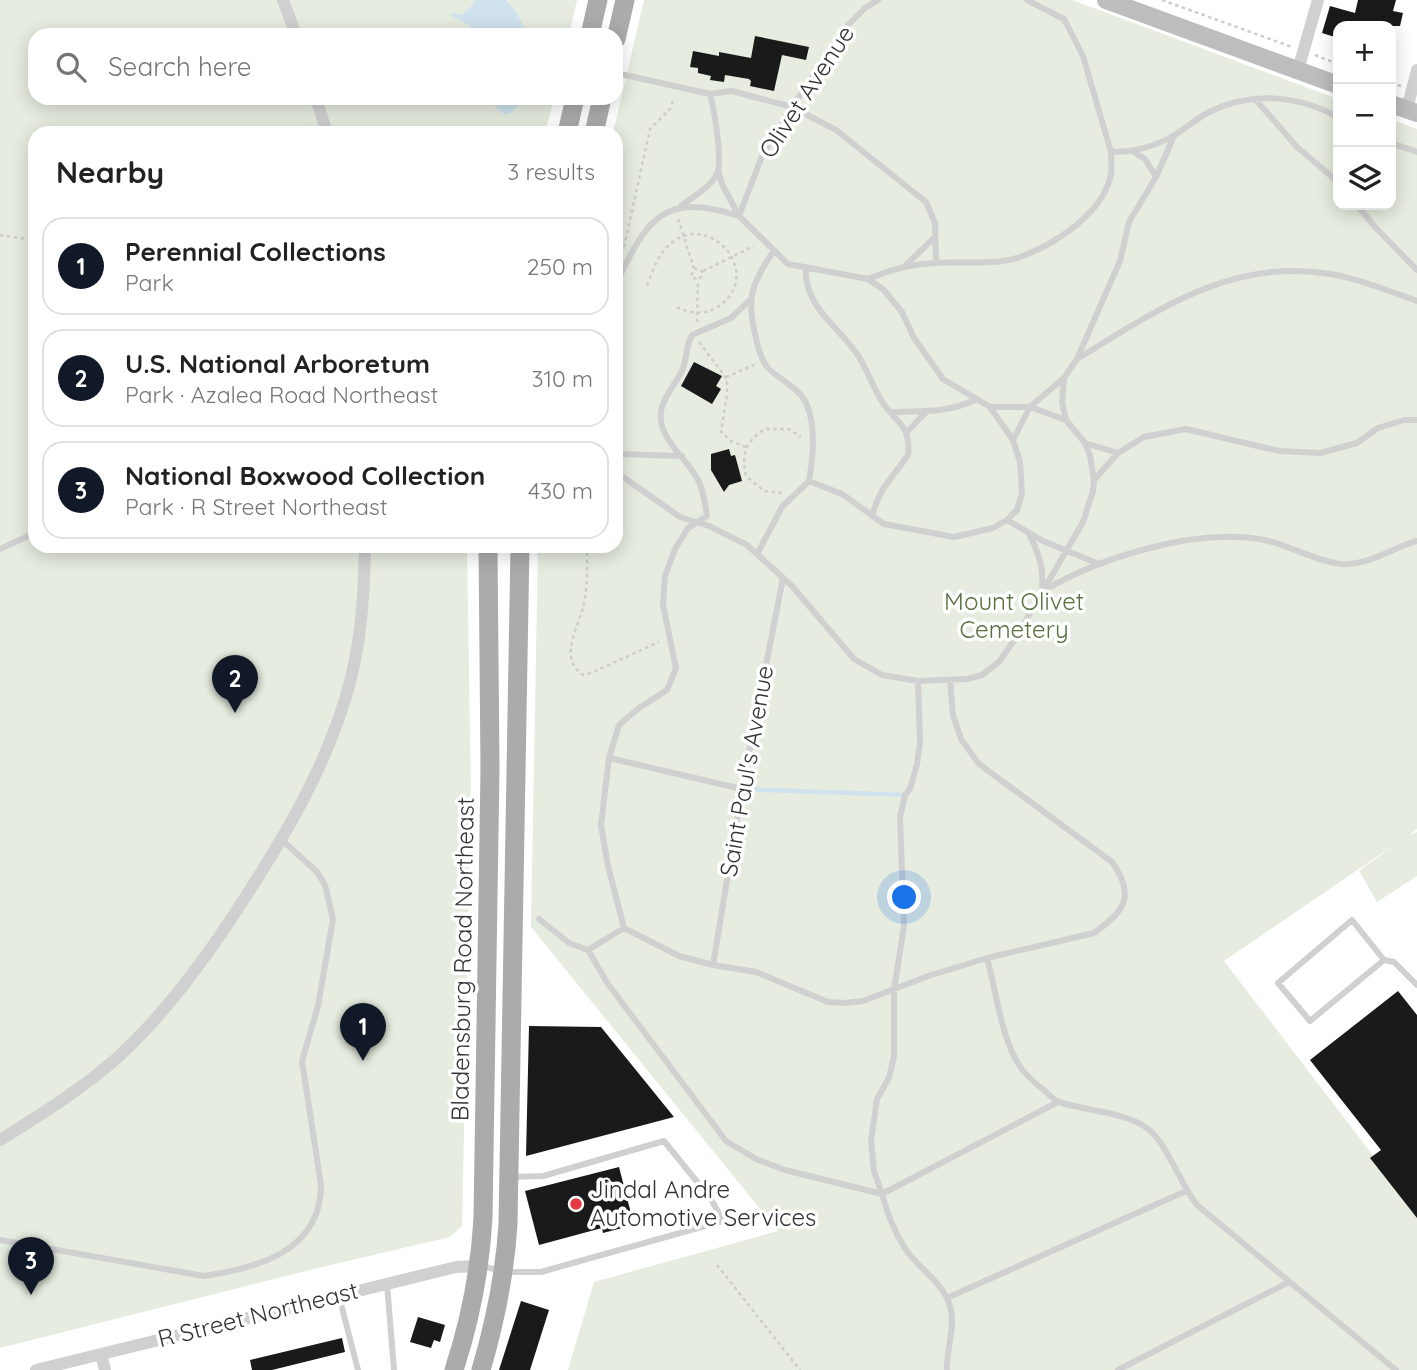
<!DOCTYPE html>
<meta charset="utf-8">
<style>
body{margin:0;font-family:Quicksand,sans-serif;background:#f6f6f6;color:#222}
.controls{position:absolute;right:21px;top:21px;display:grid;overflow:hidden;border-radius:14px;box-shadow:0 4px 18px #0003}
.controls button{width:63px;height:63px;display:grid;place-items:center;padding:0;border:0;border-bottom:2px solid #e0e0e0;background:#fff;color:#222;font:35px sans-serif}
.you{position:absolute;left:905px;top:898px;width:24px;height:24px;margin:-18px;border:5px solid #fff;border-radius:50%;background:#1a73e8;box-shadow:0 0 0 10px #1a73e833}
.badge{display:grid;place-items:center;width:46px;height:46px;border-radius:50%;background:#111827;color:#fff;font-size:23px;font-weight:700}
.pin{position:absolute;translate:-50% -58px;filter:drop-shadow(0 2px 4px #0008)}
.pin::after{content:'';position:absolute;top:37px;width:24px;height:21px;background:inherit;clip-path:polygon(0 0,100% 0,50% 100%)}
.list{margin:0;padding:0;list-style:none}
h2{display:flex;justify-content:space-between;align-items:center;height:91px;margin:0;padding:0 28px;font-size:30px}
h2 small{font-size:23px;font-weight:400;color:#767676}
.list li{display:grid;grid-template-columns:46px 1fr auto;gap:21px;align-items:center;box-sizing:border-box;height:98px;margin:0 14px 14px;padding:0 14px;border:2px solid #e0e0e0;border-radius:21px}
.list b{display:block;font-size:26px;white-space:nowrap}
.list p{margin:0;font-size:23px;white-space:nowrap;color:#767676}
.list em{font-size:23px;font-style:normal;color:#767676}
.icon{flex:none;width:38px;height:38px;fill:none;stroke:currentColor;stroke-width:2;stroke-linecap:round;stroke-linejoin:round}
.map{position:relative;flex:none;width:1417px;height:1370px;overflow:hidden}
.search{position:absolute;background:#fff;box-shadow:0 4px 18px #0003;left:28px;top:28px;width:595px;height:77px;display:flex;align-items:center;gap:18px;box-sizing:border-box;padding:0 24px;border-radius:21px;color:#767676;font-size:26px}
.panel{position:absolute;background:#fff;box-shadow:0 4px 18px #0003;left:28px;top:126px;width:595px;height:427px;border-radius:21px}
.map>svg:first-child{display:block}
.green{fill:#e6ecdf}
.water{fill:#cfe2ee}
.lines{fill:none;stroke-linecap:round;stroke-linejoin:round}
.stream{stroke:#cfe2ee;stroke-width:4.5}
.building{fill:#1a1a1a}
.path{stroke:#cdcdcd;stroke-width:2.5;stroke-dasharray:3.5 3.5;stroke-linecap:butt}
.lane{stroke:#d0d0d0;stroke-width:6}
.street{stroke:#d0d0d0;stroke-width:12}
.secondary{stroke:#bdbdbd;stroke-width:18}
.primary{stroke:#ababab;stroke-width:19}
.poi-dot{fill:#e63946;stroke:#fff;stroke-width:2.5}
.labels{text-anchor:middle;stroke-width:7;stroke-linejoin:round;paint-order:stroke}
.street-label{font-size:24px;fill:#333;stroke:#fff}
.park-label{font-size:24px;fill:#56703f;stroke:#fff}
.poi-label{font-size:24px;fill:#333;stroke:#fff;text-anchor:start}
</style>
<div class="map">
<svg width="1417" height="1370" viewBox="0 0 1417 1370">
<rect width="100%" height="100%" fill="#fff"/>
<path class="green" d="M0 0H577L569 35H35V98H554L545 133H35V546H467L471 799 462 1226 450 1237 322 1267 0 1348Z
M644 0H1072L1338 99V205H1391V119L1417 129V829L1409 835 1417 832V876L1377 902 1359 871 1397 843 1224 961 1417 1213V1370H568L594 1282 778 1231 531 927 538 546H616V133H613Z"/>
<path class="water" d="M475 0H506L516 12 528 35H470L471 26 450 15 453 13 461 15 473 5Z
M490 98H524L513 111 506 115 498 110Z"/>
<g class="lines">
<path class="stream" d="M742 789 905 795"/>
</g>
<path class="building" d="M1358 0H1396L1393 11 1403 13 1400 26H1338V38L1322 33 1330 6 1355 13Z
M755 36 809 47 806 60 782 55 774 91 750 86 751 81 749 79 725 75 724 82 710 80 711 76 698 73V68L690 67 693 51 719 56V52L751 58Z
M694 362 722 376 716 386 721 389 712 404 681 386Z
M729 449 731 456 735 455 742 481 729 485 724 492 711 470V454Z
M1398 991 1417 1015V1218L1370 1158 1381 1150 1310 1060Z
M529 1026 601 1027 674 1117 526 1156Z
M619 1167 634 1225 603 1233 602 1228 539 1245 525 1191Z
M521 1301 549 1310 530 1370H499Z
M418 1317 445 1325 440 1342 434 1340 431 1348 410 1342Z
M342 1338 345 1352 272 1370H252L250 1360Z"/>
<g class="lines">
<path class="path" d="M1162 0 1292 47
M1315 55 1338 64
M1391 83 1401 86
M678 219 694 268 691 276 698 280 702 276V271L694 268
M0 235 35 240
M624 247 650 129 670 109 674 98
M703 271 754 246
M647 285C652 273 657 257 667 247 705 207 764 269 722 304 707 316 692 314 676 307
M697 322 698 280
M699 342 727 379V394L721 432 731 441 746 447
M726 377 754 365
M782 493 764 491 746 476C741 454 746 441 765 429H789L801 437
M587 546C587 564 588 585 584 603 580 625 557 658 583 675L591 673 659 642
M717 1265 800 1370"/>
<path class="lane" d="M1027 0 1064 19 1083 56 1111 152C1133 152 1154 147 1173 136 1185 129 1196 119 1209 112 1252 91 1297 95 1338 117
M616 73 710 94 732 91 792 107 836 130 926 202 935 223 936 262
M1256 100 1297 147 1338 182
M1391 143 1417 152
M1134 152 1145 159 1156 177
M682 205C694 196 713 186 718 171 722 157 714 109 710 94
M1357 205 1375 227 1417 270
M773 252C751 284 746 300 756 338 758 348 761 360 768 368 780 380 801 389 807 405 816 427 813 458 809 481
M906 265 935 237
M806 269C804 305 836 325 855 351 867 367 872 387 883 403 898 425 911 425 908 455 892 479 880 486 872 516
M868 279C889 270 911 264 935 263 963 261 992 266 1020 257 1054 245 1104 213 1111 174 1112 167 1111 159 1111 152
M616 284C647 219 663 191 739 216L762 156 792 107 848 25 865 8 878 0
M1077 359C1156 311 1232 257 1330 274 1360 279 1389 291 1417 301
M891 412C920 411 948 413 975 400
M1066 420 1062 402 1064 378 1077 359 1120 261 1129 222 1156 177 1174 136
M907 432 926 412
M1013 440 1030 407 1064 378
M1085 443 1118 453
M616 454 682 456
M616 472 680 517 709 526 747 545 792 586 854 659 882 675 918 681 967 679 982 675 999 662 1015 639 1083 522 1093 491 1094 480 1090 456 1085 443 1066 420 1030 407H990L943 379 914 338 902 312 884 290 868 279 788 264 739 216 722 184 718 170
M1094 480 1118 453 1144 437 1186 429 1279 451 1320 453 1357 443 1378 428 1404 420H1417
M809 481 842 494 884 524 954 537 993 528 1007 520 1017 510 1022 493 1020 462 1013 440 990 407
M1007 520 1043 541 1099 564
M1029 534C1039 553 1044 569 1042 590
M0 549 35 533
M757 554 782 507 809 481
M1043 591C1101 557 1192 529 1259 539 1287 543 1313 561 1341 564 1368 566 1392 548 1417 541
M918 681 920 743 917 764 910 789 905 795 900 817 904 926 894 990V1056L889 1078 877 1099 871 1141 874 1171 882 1194 1058 1102
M609 758 742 789
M539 919 569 943 588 950 624 928
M624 928 679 956 713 965 756 972 828 1002 845 1003 863 1001 928 976 987 958 1094 933C1125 911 1136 896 1112 862L979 764 961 739 953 715 950 680
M624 928 608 866 601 825 609 758 619 725 639 708 667 690 676 668 663 605 665 576 675 549 688 528 707 516C705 504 704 491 698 480 686 456 651 434 663 404 668 392 676 382 682 371 687 359 686 345 692 335L731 318 749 301
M588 950 608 984 726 1141 756 1159 785 1170 882 1194C888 1216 896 1236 909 1254 924 1272 946 1286 951 1310 955 1330 946 1350 947 1370
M987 958C996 990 1001 1037 1019 1065 1025 1075 1036 1084 1045 1091 1050 1096 1055 1101 1062 1103 1089 1111 1121 1112 1144 1126 1165 1138 1180 1184 1197 1205L1396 1370
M1384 960 1310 1021 1278 983 1352 920 1384 960 1394 962 1417 985
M713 965 742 789 783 578
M0 1240 204 1276C258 1268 321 1251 321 1185L302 1061 318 1006 333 919 325 885 317 872 281 839
M482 1266 505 1272H541L723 1221 711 1199 664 1141 543 1176 511 1177
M387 1284 394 1370
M339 1296 358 1370
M947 1298 1186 1191
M1118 1370 1289 1282"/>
<path class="street" d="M283 0 296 35
M1298 70 1318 0
M316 98 327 133
M1407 109 1417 70
M0 1140C40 1115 82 1089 117 1058 164 1015 202 963 237 910 284 838 330 762 351 678 362 634 364 591 365 546
M101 1354 105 1370
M36 1370 456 1267 480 1266"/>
<path class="secondary" d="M1106 0 1338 85
M1391 104 1417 113"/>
<path class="primary" d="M590 35 598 0
M616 39 625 0
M567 133 575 98
M594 133 602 98
M454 1370C471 1318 480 1272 483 1218L490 769 488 546
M481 1370C495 1322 505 1274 508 1224L520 546"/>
</g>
<circle class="poi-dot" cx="576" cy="1204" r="7"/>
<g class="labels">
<g class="street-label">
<text transform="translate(807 92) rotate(-57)" y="8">Olivet Avenue</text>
<text transform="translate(747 771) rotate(-80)" y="8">Saint Paul's Avenue</text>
<text transform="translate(463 959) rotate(-89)" y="8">Bladensburg Road Northeast</text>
<text transform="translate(258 1315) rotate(-14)" y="8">R Street Northeast</text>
</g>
<g class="park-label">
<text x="1014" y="610">Mount Olivet<tspan x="1014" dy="28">Cemetery</tspan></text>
</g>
<g class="poi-label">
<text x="590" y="1198">Jindal Andre<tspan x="590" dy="28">Automotive Services</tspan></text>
</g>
</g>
</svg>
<div class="controls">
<button>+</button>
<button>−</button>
<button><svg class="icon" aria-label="layers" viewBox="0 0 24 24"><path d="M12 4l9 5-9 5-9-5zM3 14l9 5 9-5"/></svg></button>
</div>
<div class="you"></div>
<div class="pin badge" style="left:363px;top:1061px">1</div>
<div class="pin badge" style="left:235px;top:713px">2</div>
<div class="pin badge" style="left:31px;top:1295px">3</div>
<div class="search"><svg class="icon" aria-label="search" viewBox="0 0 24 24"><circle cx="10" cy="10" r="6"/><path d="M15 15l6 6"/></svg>Search here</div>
<section class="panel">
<h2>Nearby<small>3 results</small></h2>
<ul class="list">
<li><span class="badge">1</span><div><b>Perennial Collections</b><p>Park</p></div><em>250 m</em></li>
<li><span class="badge">2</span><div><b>U.S. National Arboretum</b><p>Park · Azalea Road Northeast</p></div><em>310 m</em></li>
<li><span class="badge">3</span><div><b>National Boxwood Collection</b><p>Park · R Street Northeast</p></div><em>430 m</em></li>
</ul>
</section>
</div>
